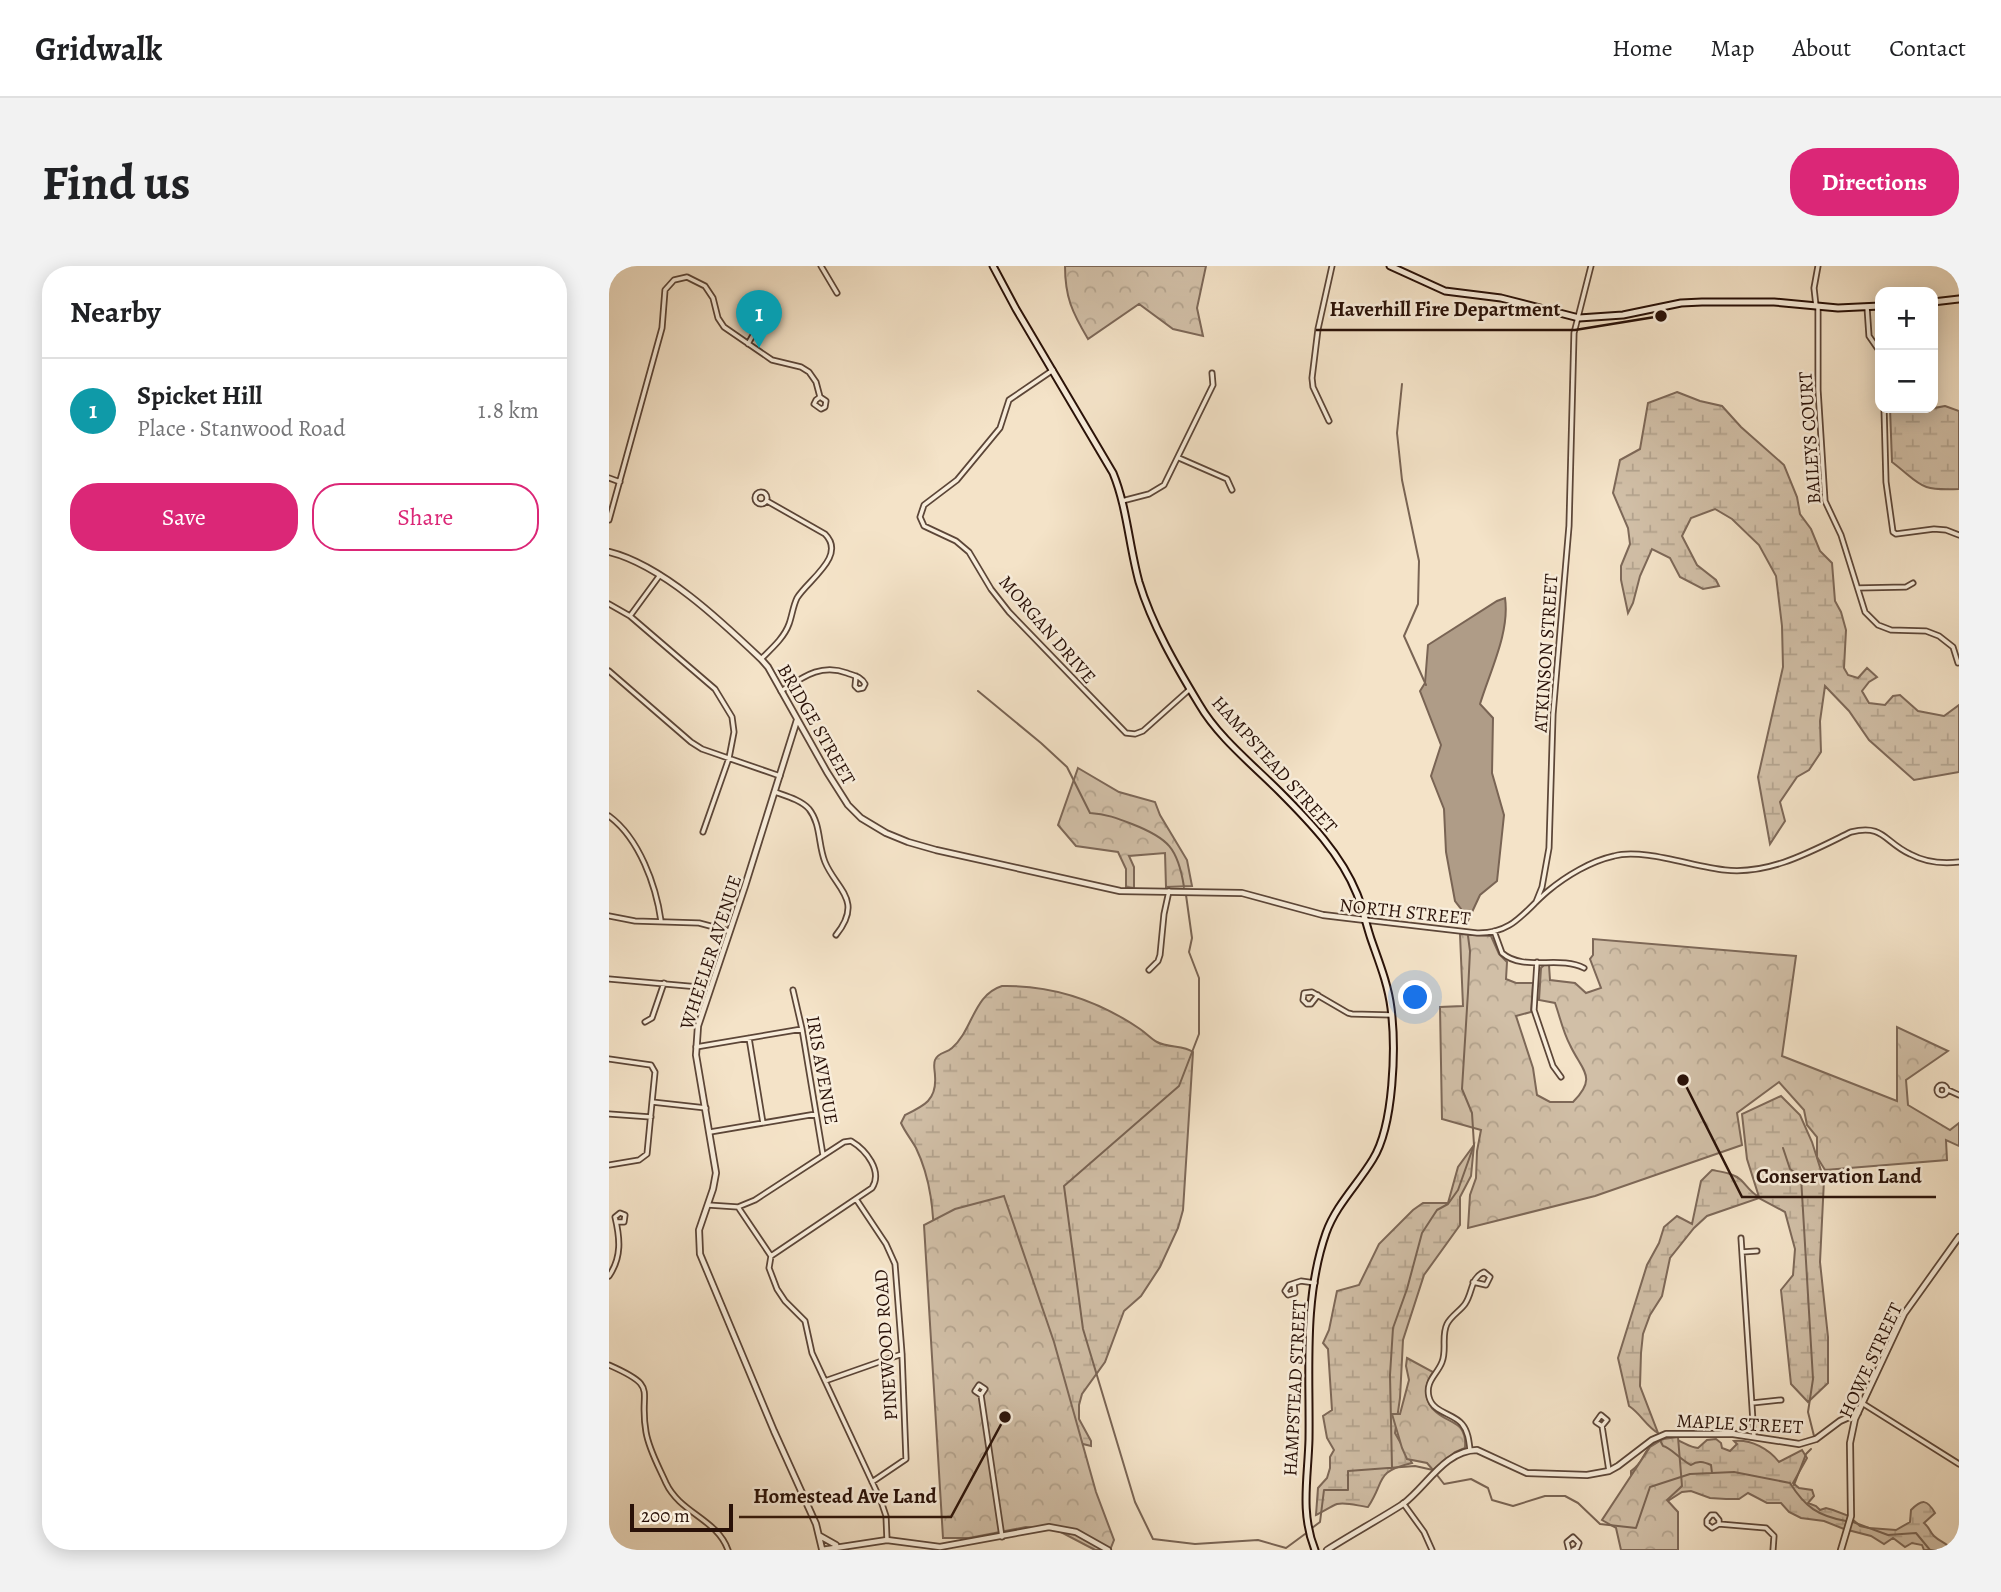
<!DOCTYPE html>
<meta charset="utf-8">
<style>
body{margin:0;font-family:Alegreya,serif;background:#f2f2f2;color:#202124}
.controls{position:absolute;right:21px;top:21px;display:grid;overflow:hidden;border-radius:14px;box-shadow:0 4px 18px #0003}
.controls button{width:63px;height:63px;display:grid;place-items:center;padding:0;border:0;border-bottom:2px solid #e0e0e0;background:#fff;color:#202124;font:35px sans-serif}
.scale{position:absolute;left:21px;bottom:18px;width:103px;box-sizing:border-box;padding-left:7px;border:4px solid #291108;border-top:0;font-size:19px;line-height:24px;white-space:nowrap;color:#291108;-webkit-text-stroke:5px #f8eddb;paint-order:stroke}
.you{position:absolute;left:807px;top:732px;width:24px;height:24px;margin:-18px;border:5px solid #fff;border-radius:50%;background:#1a73e8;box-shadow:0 0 0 10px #1a73e833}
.badge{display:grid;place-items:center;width:46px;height:46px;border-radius:50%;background:#db2777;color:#fff;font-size:23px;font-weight:700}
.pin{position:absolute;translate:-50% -58px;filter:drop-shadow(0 2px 4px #0008)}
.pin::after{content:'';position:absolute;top:37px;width:24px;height:21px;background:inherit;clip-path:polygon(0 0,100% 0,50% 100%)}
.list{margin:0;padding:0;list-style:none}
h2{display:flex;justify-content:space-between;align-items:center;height:91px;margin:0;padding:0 28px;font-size:30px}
h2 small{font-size:23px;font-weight:400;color:#757577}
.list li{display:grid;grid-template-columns:46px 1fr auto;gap:21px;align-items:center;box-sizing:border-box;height:105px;padding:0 28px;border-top:2px solid #e0e0e0}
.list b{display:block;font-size:26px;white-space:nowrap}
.list p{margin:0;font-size:23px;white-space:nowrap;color:#757577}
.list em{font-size:23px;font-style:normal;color:#757577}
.actions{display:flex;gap:14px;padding:21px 28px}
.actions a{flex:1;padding:16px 0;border:2px solid #db2777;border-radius:28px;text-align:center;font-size:24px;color:#db2777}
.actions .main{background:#db2777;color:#fff}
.map{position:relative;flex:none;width:1350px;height:1284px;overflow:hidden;border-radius:28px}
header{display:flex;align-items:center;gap:42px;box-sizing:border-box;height:98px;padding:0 35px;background:#fff;border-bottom:2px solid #e0e0e0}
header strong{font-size:33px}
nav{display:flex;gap:38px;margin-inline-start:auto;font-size:24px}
.intro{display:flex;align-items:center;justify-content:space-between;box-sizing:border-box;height:168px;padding:0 42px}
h1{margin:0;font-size:49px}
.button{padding:18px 32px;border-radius:28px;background:#db2777;color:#fff;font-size:24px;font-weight:700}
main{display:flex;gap:42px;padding:0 42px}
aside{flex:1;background:#fff;border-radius:28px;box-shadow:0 4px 18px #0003}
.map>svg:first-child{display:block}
.wetland{fill:url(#wetland-marsh);stroke:#7d6858;stroke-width:2}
.park{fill:url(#park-crowns);stroke:#7d6858;stroke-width:2}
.water{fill:#af9c87;stroke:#796454;stroke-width:2}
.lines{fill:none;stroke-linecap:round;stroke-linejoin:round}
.stream{stroke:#796454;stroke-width:2}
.minor-casing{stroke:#5c4638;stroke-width:7}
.tertiary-casing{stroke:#5c4638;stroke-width:8}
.secondary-casing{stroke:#291108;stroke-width:9}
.minor{stroke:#f8eddb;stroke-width:3.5}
.tertiary{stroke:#f8eddb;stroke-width:4.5}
.secondary{stroke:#f8eddb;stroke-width:5}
.labels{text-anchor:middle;stroke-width:5;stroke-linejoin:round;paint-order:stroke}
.street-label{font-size:19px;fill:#291108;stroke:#f8eddb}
.leader{fill:none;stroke:#291108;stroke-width:2.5}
.callout-dot{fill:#291108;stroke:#f8eddb;stroke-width:2.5}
.callout-label{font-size:21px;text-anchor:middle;font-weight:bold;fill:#291108;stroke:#f8eddb;stroke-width:5;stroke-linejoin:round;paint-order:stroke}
</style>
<header>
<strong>Gridwalk</strong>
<nav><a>Home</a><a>Map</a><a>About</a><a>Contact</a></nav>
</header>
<div class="intro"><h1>Find us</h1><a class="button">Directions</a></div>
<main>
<aside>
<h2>Nearby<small></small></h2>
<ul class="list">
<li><span class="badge" style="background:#0f9aa8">1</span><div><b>Spicket Hill</b><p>Place · Stanwood Road</p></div><em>1.8 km</em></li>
</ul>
<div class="actions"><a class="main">Save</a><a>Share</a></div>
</aside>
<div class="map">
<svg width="1350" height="1284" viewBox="0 0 1350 1284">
<defs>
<pattern id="wetland-marsh" width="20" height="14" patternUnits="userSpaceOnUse" patternTransform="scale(1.75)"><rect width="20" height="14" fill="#d1bfa7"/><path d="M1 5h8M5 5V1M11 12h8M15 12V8" fill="none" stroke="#b3a38e"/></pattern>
<pattern id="park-crowns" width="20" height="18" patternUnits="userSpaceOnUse" patternTransform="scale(1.75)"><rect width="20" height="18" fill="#d1bfa7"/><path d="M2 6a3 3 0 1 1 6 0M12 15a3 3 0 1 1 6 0" fill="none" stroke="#b3a38e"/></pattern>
</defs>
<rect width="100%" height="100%" fill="#f4e3c8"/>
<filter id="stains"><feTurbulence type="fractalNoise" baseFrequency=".00286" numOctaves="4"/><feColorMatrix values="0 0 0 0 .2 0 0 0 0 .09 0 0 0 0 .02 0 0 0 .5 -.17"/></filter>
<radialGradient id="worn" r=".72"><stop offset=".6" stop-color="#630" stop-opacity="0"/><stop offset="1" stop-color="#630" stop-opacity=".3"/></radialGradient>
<path class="wetland" d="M1068 126 1091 135 1113 140 1132 161 1175 199 1188 231 1191 248 1202 263 1211 285 1223 297 1226 335 1232 346 1237 364 1235 402 1239 409 1249 412 1258 402 1268 411 1260 416 1253 425 1260 437 1276 439 1284 430 1291 429 1309 445 1335 450 1350 439V506L1305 514 1260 474 1240 445 1216 420 1211 455 1212 486 1200 504 1188 511 1171 536 1176 555 1161 578 1149 511 1174 401 1173 360 1167 310 1150 279 1123 253 1106 243 1082 252 1073 270 1088 299 1107 314 1110 320 1094 323 1071 311 1061 292 1043 283 1031 310 1024 337 1019 347 1012 314V300L1021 278 1019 262 1004 227 1011 194 1031 183 1039 137Z
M1336 140 1350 145V223C1309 225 1313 219 1283 196L1281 142C1303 142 1315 145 1336 140Z
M393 720C443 719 490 735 531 763 537 767 542 773 548 776 559 782 575 779 584 786L574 944 569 962 551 1001 532 1030 515 1045 496 1096 473 1128 470 1139V1153L482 1175V1180L470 1177 325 981C325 947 322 913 307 882 302 873 296 866 292 857L296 849C315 840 328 834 326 810 326 805 324 799 326 794 329 786 338 787 343 782 364 764 364 729 393 720Z
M1172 830 1191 849 1203 876 1215 914 1211 996 1219 1071V1117L1199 1136 1182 1118 1172 1024 1184 1009 1186 983 1176 946 1150 932 1098 950 1085 962 1061 992 1053 1030 1041 1049 1034 1068 1032 1087 1031 1120 1049 1167C1037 1160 1032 1148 1020 1140L1009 1092 1038 999 1050 977 1055 961 1068 950 1083 958 1092 915 1103 904C1113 906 1124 907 1132 914 1139 921 1141 926 1150 931L1138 893 1133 848Z
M865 879 862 910 851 931V959L815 1009 794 1074 791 1132 786 1167 803 1197C765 1206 777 1214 759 1241 749 1240 738 1236 728 1238 722 1240 714 1246 707 1249L709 1222 718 1212 721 1202V1191L725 1184 718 1172 714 1150 723 1144 719 1083 714 1077 720 1064 728 1025 750 1019 770 978 804 944 814 937H839L849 901Z
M1057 1172C1072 1172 1077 1181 1089 1182L1098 1174 1107 1173 1112 1177 1113 1182 1121 1185 1128 1178 1125 1175C1142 1173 1160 1183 1170 1196L1193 1184 1198 1192 1184 1217 1190 1222 1203 1224 1205 1230 1199 1237 1207 1240 1211 1244 1217 1242 1224 1244 1240 1250 1251 1260 1260 1262 1287 1264 1301 1256 1302 1244C1313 1233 1318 1233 1326 1247L1315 1257C1321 1262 1320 1265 1325 1270 1331 1276 1339 1277 1343 1284H1315L1313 1279 1303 1277 1296 1281 1284 1272 1275 1278 1262 1270 1235 1263 1215 1255 1192 1252 1180 1246 1172 1237H1158L1139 1227 1130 1233H1117L1101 1232 1082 1225 1073 1226 1054 1238 1022 1210V1205C1040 1193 1031 1179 1057 1172Z"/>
<path class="park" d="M456 0H597L588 42 594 70 564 63 530 38 479 73C463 46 456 31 456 0Z
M469 502 510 526 546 536 551 549 578 594 583 620 557 621 556 587 520 590 525 601V622L517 621V603L509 586 467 580 449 559Z
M851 668 882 670 890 688 898 696 897 713 907 717H924L922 746 907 750 924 802 928 829 941 836H964C989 811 973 805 961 779 954 766 951 751 946 737L930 734 932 702 935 699H940L941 714 966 717 977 727 992 722 981 693 984 689V673L1187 690 1173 790 1288 835V761L1339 785 1297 814 1299 839 1341 864 1350 857V880L1337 874 1338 894 1216 904 1208 891V871L1198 859 1195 844 1170 816 1128 847 1133 879 986 930 859 962 861 929 867 912 868 885 872 864 833 853 831 741 854 740Z
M395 930 445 1076 487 1226 505 1274 501 1284H486L448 1264 417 1261 360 1272H334L315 959 346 943Z
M798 1092 824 1106C815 1118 814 1135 827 1146 842 1159 858 1155 856 1182L846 1186 824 1204 818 1197 798 1193 793 1182 783 1148H791L800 1114 797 1100Z
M1069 1171 1073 1220 1058 1234 1069 1246V1284H1012L1007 1262 993 1254 1041 1181 1054 1173Z"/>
<path class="water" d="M896 332C901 366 881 405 871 438L884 452 883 507 895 549 888 615 871 629 857 659H854L852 643 846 635 837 586 835 543 822 510 832 479 811 425 816 417 819 379 888 335Z"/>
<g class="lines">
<path class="stream" d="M793 118 788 167 793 214 810 295 809 338 795 370 817 419
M369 425 432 477 458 501 481 547C497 548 508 552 523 558 559 572 569 582 575 621
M577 629 583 672 580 686 590 712V768L570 820 455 920 474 1063 526 1236 544 1273 586 1278 649 1274 677 1282 696 1268
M1174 882 1181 903 1192 911 1204 1113 1199 1146 1205 1170
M1051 1174 1054 1180C1061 1181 1072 1194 1082 1199 1089 1194 1095 1196 1102 1199L1103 1207
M783 1202 781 1109 784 1062 798 1023 813 967 828 944 839 938 849 924 865 879 863 847 853 823 859 726 861 685 859 670
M828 1209 835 1218 862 1213 879 1222 883 1234 904 1240 936 1230H956L969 1237 991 1258 1027 1262 1041 1221 1081 1208 1125 1206 1181 1217C1196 1241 1209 1250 1237 1255
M1185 1219 1197 1188 1202 1183
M1244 1256 1279 1269 1307 1267 1321 1284
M703 1262 711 1256 715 1224H739V1205L806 1200 824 1204"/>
<g class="minor-casing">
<path id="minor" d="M212 0 228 27
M1207 40 1205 22 1209 0
M1209 41V124L1216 235 1232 269 1256 346 1269 359 1282 364 1317 365 1330 370 1344 381 1349 397
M1258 41 1260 70 1271 86
M139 78 148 62 147 54 155 53 157 60 153 63 148 62
M444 104 400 134 391 162 348 214 315 239 311 251 315 260 347 275 360 286 382 323 400 346 517 467 526 468 534 465 581 423
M1275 142 1277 216 1284 266 1287 268 1325 263 1337 264 1350 269
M720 155 704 121 703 112 709 63 723 0
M570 192 618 213 623 224
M0 212 11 216
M146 232a6 6 0 1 1 12 0a6 6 0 1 1-12 0Z
M513 235 540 228 555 219 604 119 603 107
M0 254 53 62 56 24 65 14 78 11 96 20 104 32 109 52 115 61 163 94 192 101 200 106 207 116 211 131 217 135 216 141 212 143 205 138 207 134 211 131
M1249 322 1297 321 1304 317
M0 338 21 350 106 423 123 451 125 466 120 492 94 566
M21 350 51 309
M152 393C162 383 175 372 180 358 183 350 184 340 188 332 199 314 238 290 216 268L158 235
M0 405 82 476 93 483 171 510
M172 425C194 411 212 397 238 407 246 410 253 411 256 418L254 422 249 423 246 420 247 410
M166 526C177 530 192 534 200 543 212 558 209 579 216 596 227 623 255 634 227 669
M0 550C30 572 47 619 52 655
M927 636 933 621 940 582 944 448 960 260 965 67 982 0
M0 650 26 655 90 657 120 665
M756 654 868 667C904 668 915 645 939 625 957 610 982 595 1005 590 1034 582 1085 601 1116 604 1161 609 1203 585 1242 566 1275 558 1275 576 1301 588 1316 596 1333 598 1350 596
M885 665 893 687C915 706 950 689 975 702
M928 696 925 744 944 800 952 811
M540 704 549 695 551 689 555 648 560 625
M0 713 101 722
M184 724 193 763 214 889
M709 729 702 738H698L694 734 695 727 703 726 739 747 743 748 783 749
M36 756 43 752 55 717
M140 772 154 857
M87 781 193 763
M0 793 42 799 46 806 43 836 97 842
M1328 824a5 5 0 1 1 10 0a5 5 0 1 1-10 0Z
M1339 824 1350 829
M0 848 42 851
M101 866 207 848
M0 899 30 894 38 888 43 836
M247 933 277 978 286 998 293 1088 297 1193 263 1216
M99 939 129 941 162 990
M129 941 146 934 235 876 242 875C257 884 274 905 263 922L162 990
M1132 972 1145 1171
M1133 986 1148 985
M162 990 160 1002 168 1023 176 1035 196 1055 203 1087 272 1235 277 1250 278 1274
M0 1010C13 991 11 972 6 951L11 947 16 949 15 956H8
M685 1018 686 1027 679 1029 676 1025 680 1019 692 1015 706 1017
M0 1099C52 1122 29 1122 37 1166 40 1184 50 1201 57 1217 71 1247 108 1253 119 1284
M216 1115 293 1088
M372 1129 366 1125 370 1119 376 1123 372 1129 393 1271
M1143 1137 1172 1134
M1253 1137 1350 1198
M993 1160 987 1156 992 1149 998 1154 993 1160 1000 1205
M861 1184C860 1175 859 1165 853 1158 844 1147 824 1147 820 1131 816 1115 828 1109 833 1096 838 1084 832 1070 838 1058 842 1050 851 1045 856 1038 864 1027 861 1012 875 1006L881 1011 877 1019 864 1016
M794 1237 815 1266 823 1284
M1110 1258V1254L1106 1249H1102L1098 1254V1258L1103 1262 1110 1258 1157 1262 1165 1270 1164 1284
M960 1284 958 1276 964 1271 970 1277 968 1282 964 1284"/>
</g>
<g class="tertiary-casing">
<path id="tertiary" d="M0 286C53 299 112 355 152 393L159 401 218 506 239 539 252 552 277 567 299 576 327 584 511 625 633 627 714 649 756 654
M188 454 136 620 89 760 87 789 107 907 104 923 90 964 91 988 165 1165 207 1258 213 1283
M211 1270 227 1279
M213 1284 278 1274 331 1281 440 1261 467 1266 499 1284
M718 1284C743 1268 769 1254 794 1238 817 1221 836 1184 868 1184L918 1207 978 1209 1000 1205 1009 1200 1043 1174 1057 1168H1124L1190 1178 1207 1173 1231 1155 1249 1147
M1232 1284 1242 1250 1241 1177 1246 1153 1295 1048 1350 971"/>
</g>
<g class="secondary-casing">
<path id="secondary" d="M384 0 407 43 504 207C518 241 520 280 530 316 543 359 567 400 590 438 609 471 643 498 670 525 700 555 732 588 748 628 754 643 757 658 762 673 770 696 779 718 782 742 787 781 785 859 764 893 749 918 727 939 717 967 694 1033 701 1105 700 1173 699 1212 691 1247 706 1284
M781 0 836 25 892 32 970 52 1014 49 1072 37 1093 36H1165L1229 42 1271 40
M1324 36 1350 33"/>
</g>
<use href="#minor" class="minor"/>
<use href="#tertiary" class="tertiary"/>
<use href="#secondary" class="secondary"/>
</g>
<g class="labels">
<g class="street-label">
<text transform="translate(1200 172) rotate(-94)" y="7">BAILEYS COURT</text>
<text transform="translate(439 363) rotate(49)" y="7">MORGAN DRIVE</text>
<text transform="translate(936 387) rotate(-86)" y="7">ATKINSON STREET</text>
<text transform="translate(208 458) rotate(60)" y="7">BRIDGE STREET</text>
<text transform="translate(666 498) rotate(48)" y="7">HAMPSTEAD STREET</text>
<text transform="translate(796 645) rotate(6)" y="7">NORTH STREET</text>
<text transform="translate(101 686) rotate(-72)" y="7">WHEELER AVENUE</text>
<text transform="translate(214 804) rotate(80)" y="7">IRIS AVENUE</text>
<text transform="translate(276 1079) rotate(-94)" y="7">PINEWOOD ROAD</text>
<text transform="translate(1261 1094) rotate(-65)" y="7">HOWE STREET</text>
<text transform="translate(685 1122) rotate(-87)" y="7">HAMPSTEAD STREET</text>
<text transform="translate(1131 1157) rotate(3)" y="7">MAPLE STREET</text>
</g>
</g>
<path class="leader" d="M1052 50L966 64H707M1074 814L1133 931H1327M396 1151L342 1251H130"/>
<g class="callout-dot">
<circle cx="1052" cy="50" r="7"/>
<circle cx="1074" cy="814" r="7"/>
<circle cx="396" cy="1151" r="7"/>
</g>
<g class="callout-label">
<text x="836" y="50">Haverhill Fire Department</text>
<text x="1230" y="917">Conservation Land</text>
<text x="236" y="1237">Homestead Ave Land</text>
</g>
<rect width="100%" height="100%" filter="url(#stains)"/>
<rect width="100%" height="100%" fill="url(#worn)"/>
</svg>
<div class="controls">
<button>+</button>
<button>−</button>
</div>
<div class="scale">200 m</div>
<div class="you"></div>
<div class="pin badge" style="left:150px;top:82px;background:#0f9aa8">1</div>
</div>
</main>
